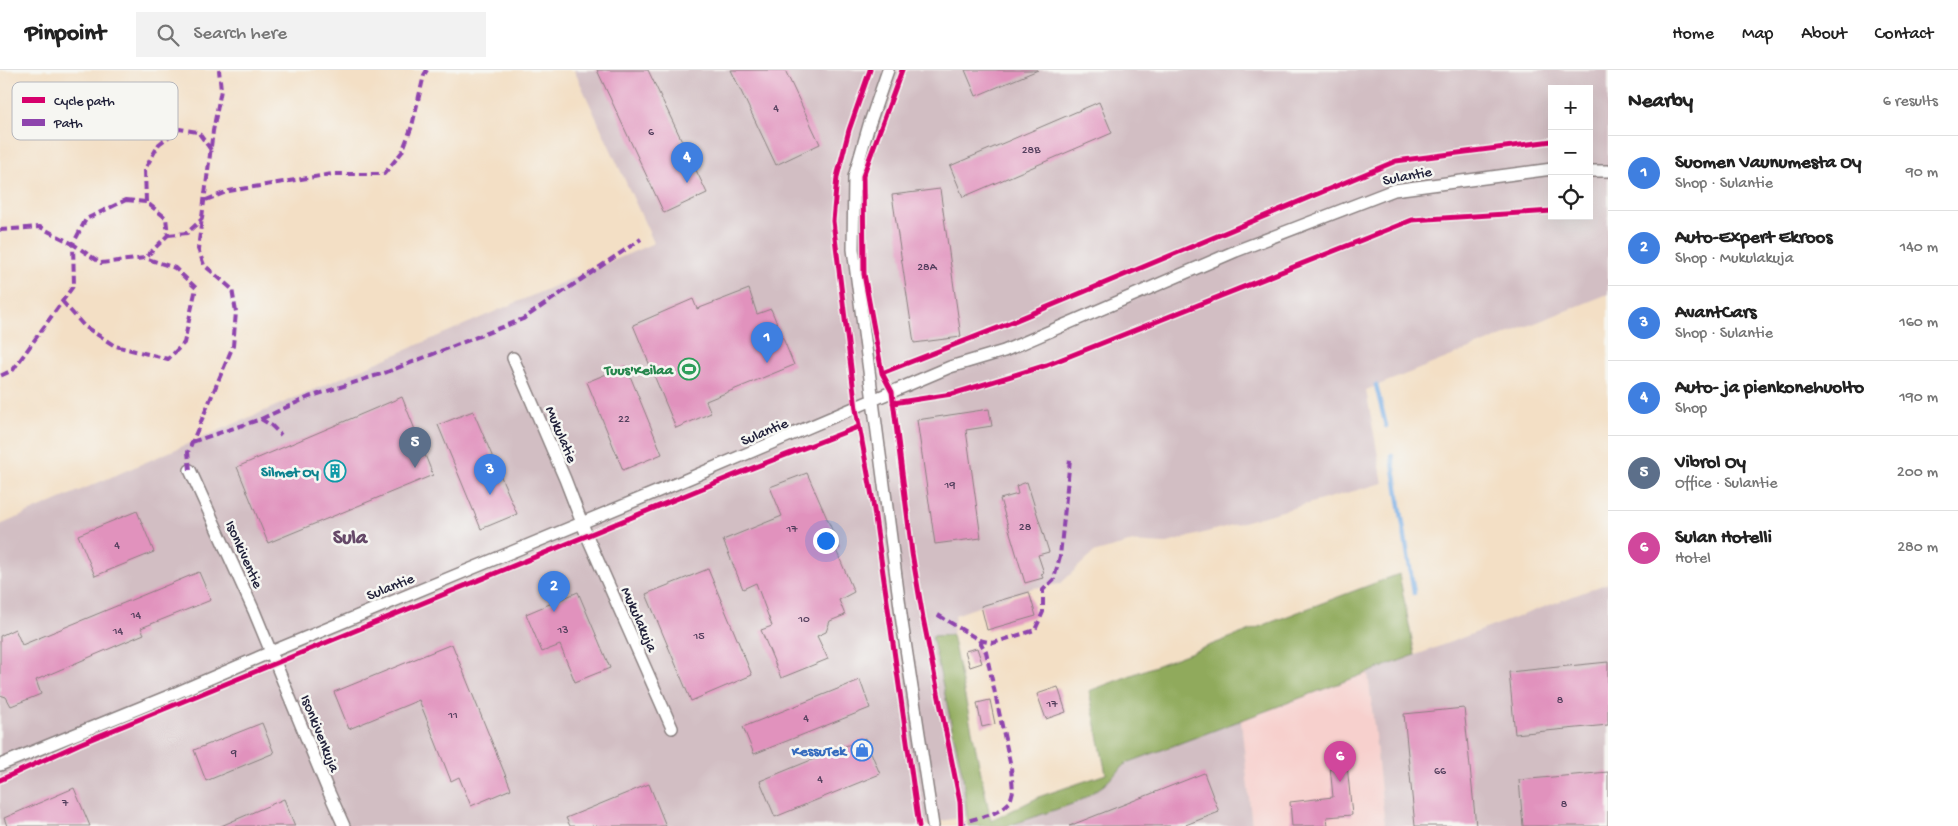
<!DOCTYPE html>
<meta charset="utf-8">
<style>
body{margin:0;font-family:"Gochi Hand",sans-serif;background:#f2f2f2;color:#222}
.controls{position:absolute;right:15px;top:15px;display:grid;overflow:hidden;border-radius:0px;box-shadow:0 5px 20px #0002}
.controls button{width:45px;height:45px;display:grid;place-items:center;padding:0;border:0;border-bottom:1px solid #e0e0e0;background:#fff;color:#222;font:25px sans-serif}
.you{position:absolute;left:825px;top:470px;width:18px;height:18px;margin:-12px;border:4px solid #fff;border-radius:50%;background:#1a73e8;box-shadow:0 0 0 8px #1a73e833}
.badge{display:grid;place-items:center;width:32px;height:32px;border-radius:50%;background:#2563eb;color:#fff;font-size:16px;font-weight:700}
.pin{position:absolute;translate:-50% -41px;filter:drop-shadow(0 1px 2px #0008)}
.pin::after{content:'';position:absolute;top:26px;width:18px;height:15px;background:inherit;clip-path:polygon(0 0,100% 0,50% 100%)}
.list{margin:0;padding:0;list-style:none}
h2{display:flex;justify-content:space-between;align-items:center;height:65px;margin:0;padding:0 20px;font-size:21px}
h2 small{font-size:16px;font-weight:400;color:#767676}
.list li{display:grid;grid-template-columns:32px 1fr auto;gap:15px;align-items:center;box-sizing:border-box;height:75px;padding:0 20px;border-top:1px solid #e0e0e0}
.list b{display:block;font-size:19px;white-space:nowrap}
.list p{margin:0;font-size:16px;white-space:nowrap;color:#767676}
.list em{font-size:16px;font-style:normal;color:#767676}
.icon{flex:none;width:28px;height:28px;fill:none;stroke:currentColor;stroke-width:2;stroke-linecap:round;stroke-linejoin:round}
.map{position:relative;flex:none;width:1608px;height:756px;overflow:hidden}
header{display:flex;align-items:center;gap:30px;box-sizing:border-box;height:70px;padding:0 25px;background:#fff;border-bottom:1px solid #e0e0e0}
header strong{font-size:24px}
nav{display:flex;gap:28px;margin-inline-start:auto;font-size:18px}
.search{width:350px;height:45px;background:#f2f2f2;display:flex;align-items:center;gap:12px;box-sizing:border-box;padding:0 18px;border-radius:0px;color:#767676;font-size:19px}
main{display:flex}
aside{flex:1;background:#fff}
.map>svg:first-child{display:block}
.built{fill:#f7d0cd}
.industrial{fill:#d2bec3;fill-rule:evenodd}
.forest{fill:#90aa5b;stroke:#59664b}
.lines{fill:none;stroke-linecap:round;stroke-linejoin:round}
.stream{stroke:#78aee6;stroke-width:4.5}
.building{fill:#e192bd}
.street-casing{stroke:#8a8080;stroke-width:14}
.street{stroke:#fff;stroke-width:11}
.quiet{stroke:#8e44ad;stroke-width:4;stroke-dasharray:8 4;stroke-linecap:butt}
.cycleway-casing{stroke:#f6f6f2;stroke-width:8}
.cycleway{stroke:#d6006c;stroke-width:5}
.labels{text-anchor:middle;stroke-width:5;stroke-linejoin:round;paint-order:stroke}
.number-label{font-size:12px;fill:#523e5c}
.street-label{font-size:15px;fill:#22223b;stroke:#f6f6f2}
.leisure-label{font-size:15px;font-weight:bold;fill:#27864d;stroke:#f6f6f2;text-anchor:end}
.culture-label{font-size:15px;font-weight:bold;fill:#0d838f;stroke:#f6f6f2;text-anchor:end}
.shop-label{font-size:15px;font-weight:bold;fill:#366cbe;stroke:#f6f6f2;text-anchor:end}
.district-label{font-size:20px;font-weight:bold;fill:#654968;stroke:#f6f6f2}
.key{fill:#f6f6f2;stroke:#b6b6bb;stroke-width:1}
.key-label{font-size:14px;fill:#22223b}
</style>
<header>
<strong>Pinpoint</strong>
<div class="search"><svg class="icon" aria-label="search" viewBox="0 0 24 24"><circle cx="10" cy="10" r="6"/><path d="M15 15l6 6"/></svg>Search here</div>
<nav><a>Home</a><a>Map</a><a>About</a><a>Contact</a></nav>
</header>
<main>
<div class="map">
<svg width="1608" height="756" viewBox="0 0 1608 756">
<rect width="100%" height="100%" fill="#f6f6f2"/>
<filter id="ink" filterUnits="userSpaceOnUse"><feTurbulence type="fractalNoise" baseFrequency=".02" numOctaves="2"/><feDisplacementMap in="SourceGraphic" scale="10" xChannelSelector="R" yChannelSelector="G"/><feConvolveMatrix kernelMatrix="1 2 1 2 8 2 1 2 1" color-interpolation-filters="sRGB"/></filter>
<filter id="wash" filterUnits="userSpaceOnUse"><feTurbulence type="fractalNoise" baseFrequency=".0096" numOctaves="4" result="noise"/><feDisplacementMap in="SourceGraphic" scale="20" xChannelSelector="R" yChannelSelector="G"/><feGaussianBlur stdDeviation="1.12" result="paint"/><feColorMatrix in="noise" values="0 0 0 0 0 0 0 0 0 0 0 0 0 0 0 0 0 1.4 0 .05"/><feComposite in="paint" operator="in"/></filter>
<g filter="url(#wash)">
<rect width="100%" height="100%" fill="#f3dfc5"/>
<path class="built" d="M1368 603 1385 756H1252L1241 650Z"/>
<path class="industrial" d="M574 0H1608V224L1366 320 1383 413 1164 474 1132 472 1093 483 1060 514 1033 518 955 545 952 565 932 566 963 707 968 746 917 756H0V455L654 173ZM1552 19H1589V146H1552Z
M1608 513V756H1385L1368 603Z
M1241 650 1252 756H1008L1078 732 1104 715 1127 693Z"/>
<path class="forest" d="M1399 504 1415 585 1127 693 1104 715 1078 732 1008 756H968L963 707 932 566 952 565 991 751 1041 726 1106 704 1089 621Z"/>
<g class="lines">
<path class="stream" d="M1376 315 1386 356
M1392 386 1414 523"/>
</g>
<g id="blocks">
<path class="building" d="M597 0H648L707 123 664 143Z
M731 0H785L820 74 776 95Z
M965 0H1038L976 26Z
M1099 32 1112 63 963 127 950 96Z
M940 119 961 267 914 273 892 125Z
M749 219 757 244 771 239 794 295 706 331 711 343 676 358 633 255 693 229 697 239Z
M626 296 662 384 623 400 587 312Z
M402 327 433 405 268 473 237 397Z
M989 339 992 356 966 360 981 468 935 474 917 350Z
M473 341 517 444 481 459 438 355Z
M807 403 840 478 836 480 854 522 839 530 845 545 830 551 826 562 817 566 828 589 781 608 761 560 772 556 756 513 743 519 723 470 782 446 770 417Z
M1027 412 1049 482 1038 485 1044 503 1041 504 1043 508 1025 513 1000 429 1018 424 1016 416Z
M137 441 154 482 95 506 78 465Z
M708 499 752 605 691 631 646 524Z
M199 502 211 530 141 558 144 564 36 610 41 624 11 636 6 627 0 625V566L15 559 22 575Z
M578 522 610 598 575 612 560 575 542 582 526 544Z
M1029 522 1036 546 987 560 981 536Z
M452 574 511 719 471 736 459 707 451 711 419 630 349 659 334 622Z
M977 578 982 593 970 597 965 581Z
M1608 592V655L1515 664 1509 602Z
M860 610 870 638 754 684 743 657Z
M1058 617 1066 642 1046 649 1037 624Z
M990 630 995 654 982 657 977 633Z
M1464 638 1476 756H1415L1404 644Z
M262 653 274 683 206 711 194 680Z
M865 668 880 704 775 747 760 711Z
M1347 695 1352 745 1327 747 1328 756H1292L1290 732 1333 727 1330 696Z
M1608 702V756H1523L1519 710Z
M1204 703 1219 742 1183 756H1069Z
M649 714 666 756H570L566 748Z
M74 718 90 756H7L4 748Z
M284 729 295 756H221Z"/>
</g>
</g>
<g filter="url(#ink)">
<use href="#blocks" fill-opacity="0" stroke="#8a8080" stroke-width="1"/>
<g class="lines">
<g class="street-casing">
<path id="street" d="M888 0 869 55 854 107 853 179 902 552 933 756
M1589 101H1608
M513 288 565 409 587 466 672 658
M190 400 254 541 327 718 344 756
M0 695 176 623 271 582 685 410 950 297 1004 281 1236 181 1394 120 1552 99"/>
</g>
<use href="#street" class="street"/>
<path class="quiet" d="M126 130 146 132 166 148 168 165 145 188 101 193 73 174 86 149Z
M206 130 229 121 332 104H384L402 82 412 56 424 5 427 0
M146 132 145 99 159 74 179 59 198 62 211 80
M0 160 40 157 73 174 74 215 13 300 0 306
M168 165 187 163 203 148
M62 231 84 256 115 276 168 289 184 273 196 218 175 198 145 188
M261 349 309 327 387 302 523 249 641 169
M192 372 261 349 272 356 281 365
M190 400 188 382 233 276 236 242 232 219 204 195 198 179 213 61 221 20 219 0
M938 545 979 570 986 582 1011 697 1013 721 1010 732 1002 739 992 744 960 753
M979 570 993 573 1035 560 1043 542V520L1054 509 1060 486 1070 389"/>
<g class="cycleway-casing">
<path id="cycleway" d="M870 0 849 60 837 107 833 151 856 339 872 426 919 756
M902 0 863 106 864 204 882 303 892 322 912 483 923 548 960 732 961 756
M882 303 1000 257 1396 91 1552 71
M893 333 952 324 1047 295 1412 150 1552 141
M0 710 79 674 737 404 858 357"/>
</g>
<use href="#cycleway" class="cycleway"/>
</g>
</g>
<defs>
<g id="stadium-ring" transform="scale(1.125)"><circle r="9.5" fill="#f6f6f2" stroke="#2e9e5b" stroke-width="1.5"/><path d="M0-5a6.5 5 0 1 0 0 10a6.5 5 0 1 0 0-10ZM-3.5-1.8h7v3.6h-7Z" fill="#2e9e5b"/></g>
<g id="building-ring" transform="scale(1.125)"><circle r="9.5" fill="#f6f6f2" stroke="#0f9aa8" stroke-width="1.5"/><path d="M-4-6H4V6H1V3H-1V6H-4ZM-2.5-4.3h1.7v1.8h-1.7ZM.8-4.3h1.7v1.8H.8ZM-2.5-1h1.7V.8h-1.7ZM.8-1h1.7V.8H.8Z" fill="#0f9aa8"/></g>
<g id="shop-ring" transform="scale(1.125)"><circle r="9.5" fill="#f6f6f2" stroke="#3f7fe0" stroke-width="1.5"/><path d="M-5-2.5h2.3a2.7 3.5 0 0 1 5.4 0H5L5.5 6h-11ZM-1.5-2.5h3a1.5 2.3 0 0 0-3 0Z" fill="#3f7fe0"/></g>
</defs>
<g fill-rule="evenodd">
<use href="#stadium-ring" x="689" y="299"/>
<use href="#building-ring" x="335" y="401"/>
<use href="#shop-ring" x="862" y="680"/>
</g>
<g class="labels">
<g class="number-label">
<text x="776" y="41">4</text>
<text x="651" y="65">6</text>
<text x="1031" y="83">28B</text>
<text x="927" y="200">28A</text>
<text x="624" y="352">22</text>
<text x="950" y="418">19</text>
<text x="1025" y="460">28</text>
<text x="792" y="462">17</text>
<text x="117" y="478">4</text>
<text x="136" y="548">14</text>
<text x="804" y="552">10</text>
<text x="563" y="563">13</text>
<text x="118" y="564">14</text>
<text x="699" y="569">15</text>
<text x="1560" y="633">8</text>
<text x="1052" y="637">17</text>
<text x="453" y="648">11</text>
<text x="806" y="651">4</text>
<text x="234" y="686">9</text>
<text x="1440" y="704">66</text>
<text x="820" y="712">4</text>
<text x="65" y="736">7</text>
<text x="1564" y="737">8</text>
</g>
<g class="street-label">
<text transform="translate(1407 105) rotate(-11)" y="5">Sulantie</text>
<text transform="translate(764 361) rotate(-23)" y="5">Sulantie</text>
<text transform="translate(562 364) rotate(67)" y="5">Mukulatie</text>
<text transform="translate(245 484) rotate(66)" y="5">Isonkiventie</text>
<text transform="translate(390 516) rotate(-22)" y="5">Sulantie</text>
<text transform="translate(640 549) rotate(66)" y="5">Mukulakuja</text>
<text transform="translate(321 663) rotate(68)" y="5">Isonkivenkuja</text>
</g>
<g class="leisure-label">
<text x="673" y="304">Tuus'Keilaa</text>
</g>
<g class="culture-label">
<text x="319" y="406">Silmet Oy</text>
</g>
<g class="shop-label">
<text x="846" y="685">KessuTek</text>
</g>
<g class="district-label">
<text x="350" y="473">Sula</text>
</g>
</g>
<rect x="12" y="12" width="166" height="58" rx="8" class="key"/>
<rect x="22" y="27" width="23" height="6" fill="#d6006c"/>
<rect x="22" y="49" width="23" height="7" fill="#8e44ad"/>
<g class="key-label">
<text x="54" y="35">Cycle path</text>
<text x="54" y="57">Path</text>
</g>
</svg>
<div class="controls">
<button>+</button>
<button>−</button>
<button><svg class="icon" aria-label="locate" viewBox="0 0 24 24"><circle cx="12" cy="12" r="6"/><path d="M12 2v4M12 18v4M2 12h4M18 12h4"/></svg></button>
</div>
<div class="you"></div>
<div class="pin badge" style="left:767px;top:293px;background:#3f7fe0">1</div>
<div class="pin badge" style="left:554px;top:542px;background:#3f7fe0">2</div>
<div class="pin badge" style="left:490px;top:425px;background:#3f7fe0">3</div>
<div class="pin badge" style="left:687px;top:113px;background:#3f7fe0">4</div>
<div class="pin badge" style="left:415px;top:398px;background:#5c6f8a">5</div>
<div class="pin badge" style="left:1340px;top:712px;background:#d1479c">6</div>
</div>
<aside>
<h2>Nearby<small>6 results</small></h2>
<ul class="list">
<li><span class="badge" style="background:#3f7fe0">1</span><div><b>Suomen Vaunumesta Oy</b><p>Shop · Sulantie</p></div><em>90 m</em></li>
<li><span class="badge" style="background:#3f7fe0">2</span><div><b>Auto-Expert Ekroos</b><p>Shop · Mukulakuja</p></div><em>140 m</em></li>
<li><span class="badge" style="background:#3f7fe0">3</span><div><b>AvantCars</b><p>Shop · Sulantie</p></div><em>160 m</em></li>
<li><span class="badge" style="background:#3f7fe0">4</span><div><b>Auto- ja pienkonehuolto</b><p>Shop</p></div><em>190 m</em></li>
<li><span class="badge" style="background:#5c6f8a">5</span><div><b>Vibrol Oy</b><p>Office · Sulantie</p></div><em>200 m</em></li>
<li><span class="badge" style="background:#d1479c">6</span><div><b>Sulan Hotelli</b><p>Hotel</p></div><em>280 m</em></li>
</ul>
</aside>
</main>
